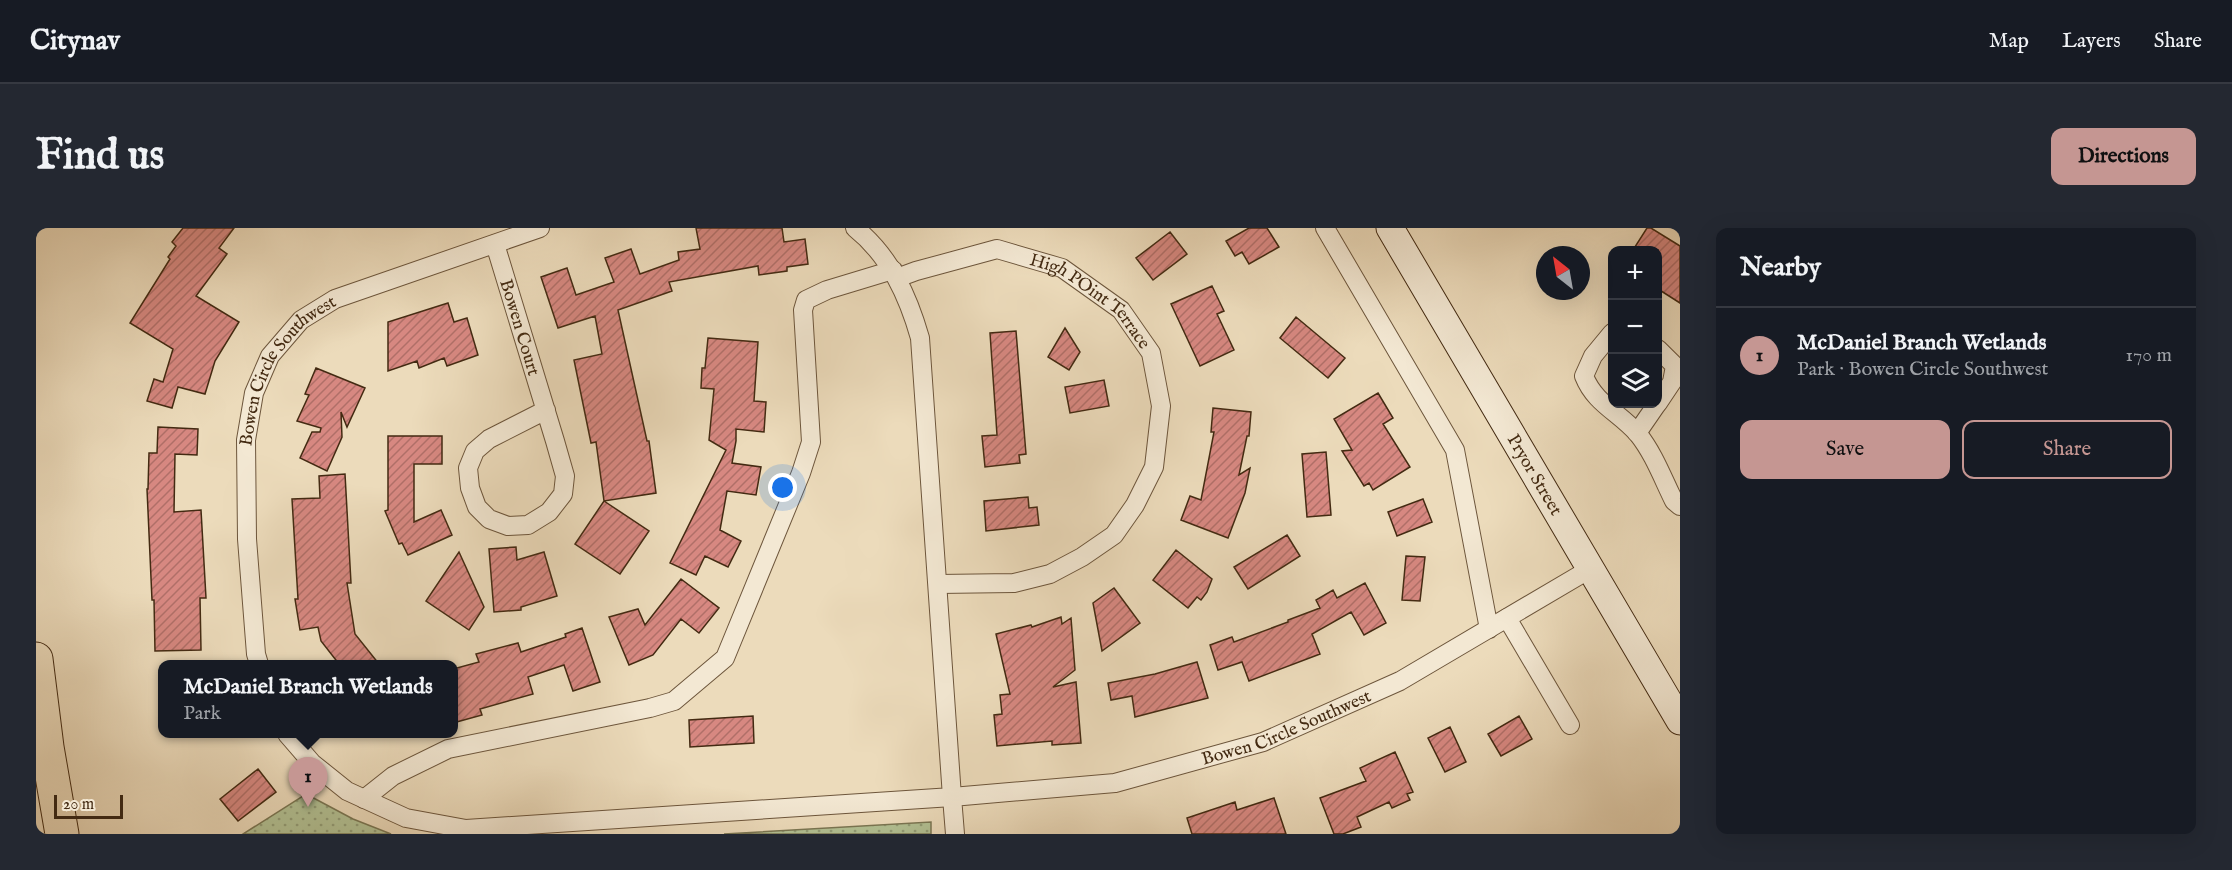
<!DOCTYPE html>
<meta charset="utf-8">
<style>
body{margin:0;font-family:"IM FELL English",serif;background:#242831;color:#f1f3f6}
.controls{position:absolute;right:18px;top:18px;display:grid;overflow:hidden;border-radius:12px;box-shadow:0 6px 24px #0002}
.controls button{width:54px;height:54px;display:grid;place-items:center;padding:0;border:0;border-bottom:2px solid #363941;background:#171b24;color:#f1f3f6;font:30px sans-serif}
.compass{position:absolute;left:1500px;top:18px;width:54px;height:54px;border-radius:50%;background:#171b24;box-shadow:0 6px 24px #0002;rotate:329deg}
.scale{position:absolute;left:18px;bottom:15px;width:69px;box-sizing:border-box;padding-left:6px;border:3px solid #432a12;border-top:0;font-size:16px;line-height:21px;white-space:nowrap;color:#432a12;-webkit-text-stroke:4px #f3e8d3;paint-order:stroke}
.you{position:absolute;left:747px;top:260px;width:21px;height:21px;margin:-15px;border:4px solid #fff;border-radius:50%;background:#1a73e8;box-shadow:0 0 0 9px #1a73e833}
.badge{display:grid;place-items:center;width:39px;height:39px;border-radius:50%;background:#c59692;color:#111;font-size:20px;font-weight:700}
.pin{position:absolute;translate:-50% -50px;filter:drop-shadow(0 2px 3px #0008)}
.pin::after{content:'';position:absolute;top:32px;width:21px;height:18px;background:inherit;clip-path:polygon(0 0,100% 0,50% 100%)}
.popup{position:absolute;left:122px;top:432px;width:300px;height:78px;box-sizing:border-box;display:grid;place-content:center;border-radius:12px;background:#171b24;filter:drop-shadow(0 2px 4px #0005);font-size:20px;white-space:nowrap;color:#9ea1a6}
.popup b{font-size:22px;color:#f1f3f6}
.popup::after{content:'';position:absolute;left:50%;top:100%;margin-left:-12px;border:12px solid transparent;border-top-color:#171b24}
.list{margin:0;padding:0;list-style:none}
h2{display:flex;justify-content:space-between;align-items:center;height:78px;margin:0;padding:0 24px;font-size:26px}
h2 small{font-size:20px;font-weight:400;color:#9ea1a6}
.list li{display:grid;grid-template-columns:39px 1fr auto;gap:18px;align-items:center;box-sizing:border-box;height:96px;padding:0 24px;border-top:2px solid #363941}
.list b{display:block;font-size:22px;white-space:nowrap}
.list p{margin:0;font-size:20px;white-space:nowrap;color:#9ea1a6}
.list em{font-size:20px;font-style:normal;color:#9ea1a6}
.actions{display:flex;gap:12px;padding:18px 24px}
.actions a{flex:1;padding:14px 0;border:2px solid #c59692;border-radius:12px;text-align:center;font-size:21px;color:#c59692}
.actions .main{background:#c59692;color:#111}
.icon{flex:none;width:33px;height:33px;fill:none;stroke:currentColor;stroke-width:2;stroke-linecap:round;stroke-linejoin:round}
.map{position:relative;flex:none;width:1644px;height:606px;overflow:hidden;border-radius:12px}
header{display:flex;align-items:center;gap:36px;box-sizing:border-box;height:84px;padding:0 30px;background:#171b24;border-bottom:2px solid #363941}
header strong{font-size:28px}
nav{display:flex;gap:33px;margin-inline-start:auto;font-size:21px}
.intro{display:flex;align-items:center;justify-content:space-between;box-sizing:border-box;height:144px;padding:0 36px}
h1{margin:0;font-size:42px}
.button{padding:15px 27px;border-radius:12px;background:#c59692;color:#111;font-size:21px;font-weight:700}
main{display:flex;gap:36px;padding:0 36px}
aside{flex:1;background:#171b24;border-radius:12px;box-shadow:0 6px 24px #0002}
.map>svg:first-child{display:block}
.park{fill:url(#park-dots);stroke:#7a7653;stroke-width:1.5}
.building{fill:url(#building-hatch);stroke:#432a12;stroke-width:1.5}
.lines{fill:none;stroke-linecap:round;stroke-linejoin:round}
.minor-casing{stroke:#6d563c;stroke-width:20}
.secondary-casing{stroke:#432a12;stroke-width:29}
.motorway-casing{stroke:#432a12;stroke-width:35}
.minor{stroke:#f3e8d3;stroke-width:18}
.secondary{stroke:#f3e8d3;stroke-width:27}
.motorway{stroke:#ecdbbb;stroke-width:33}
.labels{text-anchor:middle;stroke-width:6;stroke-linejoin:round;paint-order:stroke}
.street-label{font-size:18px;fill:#432a12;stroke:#f3e8d3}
</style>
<header>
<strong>Citynav</strong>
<nav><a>Map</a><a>Layers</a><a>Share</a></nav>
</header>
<div class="intro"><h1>Find us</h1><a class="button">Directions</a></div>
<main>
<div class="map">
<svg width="1644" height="606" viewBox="0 0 1644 606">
<defs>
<pattern id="park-dots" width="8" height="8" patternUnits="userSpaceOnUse" patternTransform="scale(1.5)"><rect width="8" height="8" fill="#b2c194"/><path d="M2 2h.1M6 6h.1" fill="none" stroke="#929d77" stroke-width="1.8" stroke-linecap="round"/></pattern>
<pattern id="building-hatch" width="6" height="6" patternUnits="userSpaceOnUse" patternTransform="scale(1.5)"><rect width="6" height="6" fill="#d78881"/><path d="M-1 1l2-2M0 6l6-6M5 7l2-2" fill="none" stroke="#b06f68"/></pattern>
</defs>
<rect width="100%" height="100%" fill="#ecdbbb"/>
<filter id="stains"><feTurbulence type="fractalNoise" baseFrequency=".00333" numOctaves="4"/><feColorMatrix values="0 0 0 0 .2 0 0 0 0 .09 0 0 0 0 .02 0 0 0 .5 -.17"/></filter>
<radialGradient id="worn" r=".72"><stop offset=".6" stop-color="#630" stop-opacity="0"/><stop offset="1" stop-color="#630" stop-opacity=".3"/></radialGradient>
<path class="park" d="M270 566 317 591 355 606H207Z
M895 594V606H688Z"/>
<path class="building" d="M147 0H198L183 20 191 26 160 68 203 94 179 133 169 166 142 159 136 180 111 173 118 151 127 154 137 121 94 95 134 31 132 29 140 18 136 14Z
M660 0H746L748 14 769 11 772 36 751 39V43L723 47 722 38 633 54 636 63 582 82 611 213H613L620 265 568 273 560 214 555 215 538 132 566 126 559 88 522 100 505 49 531 40 540 67 578 54 569 30 595 21 604 46 643 32 642 24 664 21Z
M1213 0H1231L1243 19 1213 36 1206 24 1199 28 1190 13Z
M1611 0H1615L1644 18V75L1622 61V22H1597Z
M1134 4 1151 26 1117 52 1100 30Z
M1176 58 1188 83 1181 86 1198 122 1164 138 1135 76Z
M412 75 418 94 431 90 442 127 411 138 408 130 383 140 381 133 352 143V94Z
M1260 89 1309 130 1292 150 1244 110Z
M1029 100 1044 124 1033 142 1012 129Z
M980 103 990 226 983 227 984 235 949 239 946 208 961 207 954 105Z
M672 110 722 114 718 173 730 174 728 204 700 201V213L696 235 725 239 720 267 691 263 684 302 705 313 692 339 669 328 660 347 634 335 690 222 673 212 678 161 665 160 666 140H669Z
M280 140 329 160 311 199 305 184 306 209 291 243 264 230 276 204H284L285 200 261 193 273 167 269 166Z
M1068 152 1073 178 1034 185 1029 159Z
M1342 165 1357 190 1347 196 1374 239 1337 262 1333 255 1328 258 1306 223 1316 222 1298 191Z
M1177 180 1215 184 1213 208H1211L1203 247 1214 240 1209 265 1192 310 1145 292 1154 268 1165 272 1178 204H1175Z
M122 199 162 201 161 227 139 226 138 284 165 282 170 370H164L165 422 119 423 118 372H116L111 261H112L113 225H121Z
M352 208H406V236H378V294L405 282 416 307 372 327 366 315 363 316 349 283 352 282Z
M1290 224 1295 287 1271 289 1266 226Z
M309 246 315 355H311L319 406 343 436H303L285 413 282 399 264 402 259 371H262L256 271 284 270 283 248Z
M992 269 993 280 1001 279 1003 297 950 303 948 273Z
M1387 271 1396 294 1361 308 1352 284Z
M568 273 613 303 584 346 539 316Z
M1251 307 1264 328 1212 361 1198 339Z
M480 319 481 332 508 324 521 368 485 379V382L458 384 453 321Z
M1140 322 1176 351 1171 364 1165 372 1161 369 1152 380 1117 352Z
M423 324 448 379 433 402 390 373Z
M1370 328 1389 329 1384 373 1366 372Z
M645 351 683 380 663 405 645 391 617 427 593 437 573 389 602 381 609 397Z
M1329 355 1350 395 1328 407 1315 384 1276 406 1284 426 1213 453 1206 434 1182 442 1174 417 1196 409 1198 414 1252 394V392L1284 380 1280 372 1297 362 1301 370Z
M1078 360 1104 395 1066 423 1057 375Z
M1025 389 1026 396 1035 390 1039 442 1017 459 1040 454 1045 515 1016 517V513L961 518 958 487 966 486 964 467 974 466 960 406 995 397 996 399Z
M546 400 564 454 537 463 528 437 492 449 497 466 444 481 446 487 417 495V441L443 434 440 426 482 415 485 424 530 409 529 406Z
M1161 434 1172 470 1099 489 1096 468 1075 472 1072 455 1119 446Z
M717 488 718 515 654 519 653 492Z
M1483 488 1496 511 1465 528 1452 506Z
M1414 499 1430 534 1409 544 1392 510Z
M1359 524 1377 564 1371 566 1374 572 1356 580 1353 574 1321 589 1325 599 1307 606H1298L1284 570 1330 553 1324 540Z
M222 541 240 564 202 593 184 571Z
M1238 570 1250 606H1156L1151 590 1199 574 1201 582Z"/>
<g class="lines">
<g class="minor-casing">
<g id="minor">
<path d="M1289 0 1419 222 1453 401"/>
<path id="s1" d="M459 16 519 213 529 248 527 266 513 284 492 297 472 298 453 291 441 279 434 260 432 240 439 223 453 211 510 182"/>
<path id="s2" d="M861 50 880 43 961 21 1026 40 1085 82 1115 125 1125 178 1118 239 1099 277 1078 307 1046 329 1014 346 978 355 902 356"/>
<path d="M1576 105 1557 128 1548 148C1559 176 1583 184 1602 206 1618 226 1627 251 1638 273L1644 278"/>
<path d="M1622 121 1639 138 1636 154 1622 175"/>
<path d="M1601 205 1621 176"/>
<path d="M1471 390 1534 497"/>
<path id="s3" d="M223 436 220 426 211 311 210 212 218 165 234 128 265 92 299 71 504 0"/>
<path d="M251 506 276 535 311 563 370 590 430 601 916 569 884 110C872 68 854 28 819 0"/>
<path d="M328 571 357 548 412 521 614 480 638 473 689 430 765 245 775 214 767 82 770 72 791 62 857 42"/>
<path id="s4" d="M919 606 916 569 1079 555 1227 514 1364 453 1554 341"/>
</g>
</g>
<g class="secondary-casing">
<g id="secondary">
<path id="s5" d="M1354 0 1644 493"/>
</g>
</g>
<g class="motorway-casing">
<path id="motorway" d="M0 431 11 519 26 606"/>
</g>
<use href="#minor" class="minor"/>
<use href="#secondary" class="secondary"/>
<use href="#motorway" class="motorway"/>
</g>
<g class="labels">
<g class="street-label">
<text dy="6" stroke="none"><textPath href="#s2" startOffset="214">High POint Terrace</textPath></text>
<text dy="6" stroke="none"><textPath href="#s1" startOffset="87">Bowen Court</textPath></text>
<text dy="6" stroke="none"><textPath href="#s3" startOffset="309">Bowen Circle Southwest</textPath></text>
<text dy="6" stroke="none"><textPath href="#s5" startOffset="286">Pryor Street</textPath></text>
<text dy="6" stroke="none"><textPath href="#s4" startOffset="381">Bowen Circle Southwest</textPath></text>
</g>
</g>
<rect width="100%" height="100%" filter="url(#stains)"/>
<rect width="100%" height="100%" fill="url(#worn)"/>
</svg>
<div class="controls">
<button>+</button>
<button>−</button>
<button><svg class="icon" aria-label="layers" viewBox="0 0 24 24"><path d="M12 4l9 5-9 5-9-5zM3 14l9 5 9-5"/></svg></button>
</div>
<svg class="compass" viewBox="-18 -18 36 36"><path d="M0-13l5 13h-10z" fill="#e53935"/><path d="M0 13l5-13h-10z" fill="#9ea1a6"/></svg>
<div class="scale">20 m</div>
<div class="you"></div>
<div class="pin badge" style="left:272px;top:579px">1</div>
<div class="popup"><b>McDaniel Branch Wetlands</b>Park</div>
</div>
<aside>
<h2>Nearby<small></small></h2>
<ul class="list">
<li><span class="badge">1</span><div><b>McDaniel Branch Wetlands</b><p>Park · Bowen Circle Southwest</p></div><em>170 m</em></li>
</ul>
<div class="actions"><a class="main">Save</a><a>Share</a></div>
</aside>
</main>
